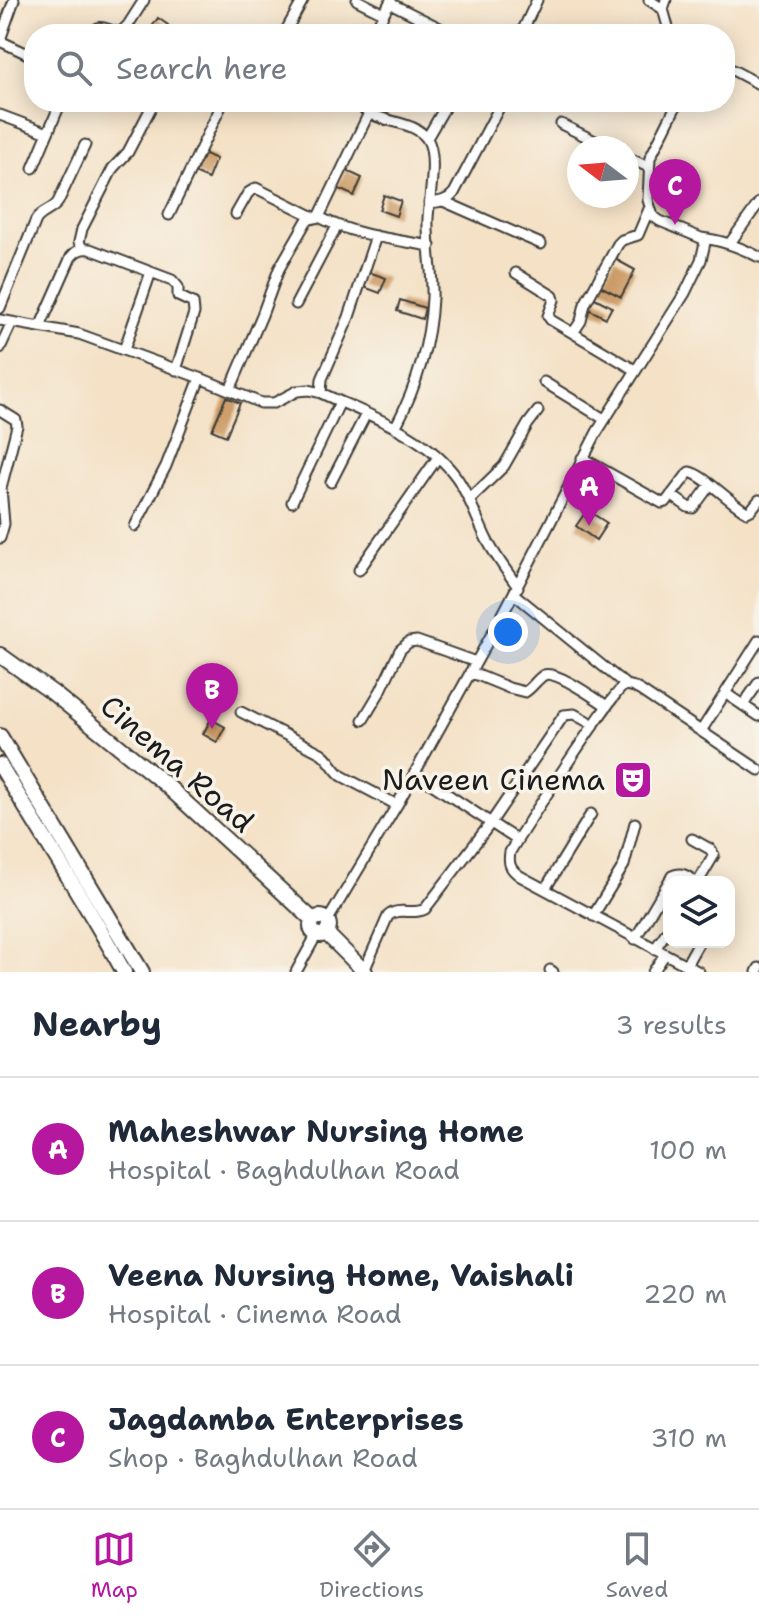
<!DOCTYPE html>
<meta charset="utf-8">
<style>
body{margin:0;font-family:"Shantell Sans",sans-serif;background:#f2f2f3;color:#1f2937}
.controls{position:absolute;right:24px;bottom:24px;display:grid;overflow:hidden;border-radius:16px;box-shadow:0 4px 20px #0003}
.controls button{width:72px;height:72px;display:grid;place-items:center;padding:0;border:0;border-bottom:2px solid #e0e1e3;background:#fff;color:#1f2937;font:40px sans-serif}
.compass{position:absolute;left:567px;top:136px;width:72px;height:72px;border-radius:50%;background:#fff;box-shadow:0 4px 20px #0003;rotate:286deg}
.you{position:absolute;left:508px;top:632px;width:28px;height:28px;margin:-20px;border:6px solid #fff;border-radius:50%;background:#1a73e8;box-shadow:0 0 0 12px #1a73e833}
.badge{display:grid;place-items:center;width:52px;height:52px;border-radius:50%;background:#b5179e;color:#fff;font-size:26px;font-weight:700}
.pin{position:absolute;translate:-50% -66px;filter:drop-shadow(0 2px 4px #0008)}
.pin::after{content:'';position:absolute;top:42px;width:28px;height:24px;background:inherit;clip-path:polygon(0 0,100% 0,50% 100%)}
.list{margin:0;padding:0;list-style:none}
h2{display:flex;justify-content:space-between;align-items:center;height:104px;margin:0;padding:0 32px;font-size:34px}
h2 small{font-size:26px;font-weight:400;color:#747a83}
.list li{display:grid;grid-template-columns:52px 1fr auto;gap:24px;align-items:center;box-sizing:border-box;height:144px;padding:0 32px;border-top:2px solid #e0e1e3}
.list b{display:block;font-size:30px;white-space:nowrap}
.list p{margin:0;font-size:26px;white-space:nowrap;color:#747a83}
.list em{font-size:26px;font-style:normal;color:#747a83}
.icon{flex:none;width:44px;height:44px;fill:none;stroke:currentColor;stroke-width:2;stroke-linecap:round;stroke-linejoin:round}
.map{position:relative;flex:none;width:759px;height:972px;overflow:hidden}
.search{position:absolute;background:#fff;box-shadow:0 4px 20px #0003;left:24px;right:24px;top:24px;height:88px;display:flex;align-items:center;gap:20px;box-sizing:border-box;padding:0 28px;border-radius:32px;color:#747a83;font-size:30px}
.sheet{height:536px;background:#fff}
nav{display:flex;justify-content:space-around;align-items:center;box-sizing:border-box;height:112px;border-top:2px solid #e0e1e3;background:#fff;font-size:22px;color:#747a83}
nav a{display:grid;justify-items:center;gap:4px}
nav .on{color:#b5179e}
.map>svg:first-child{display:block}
.building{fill:#cc9c68}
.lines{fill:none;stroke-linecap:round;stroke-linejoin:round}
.street-casing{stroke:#3c3a36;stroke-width:13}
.secondary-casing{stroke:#3c3a36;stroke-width:18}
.street{stroke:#fff;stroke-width:9}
.secondary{stroke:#fff;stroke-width:14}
.labels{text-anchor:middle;stroke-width:7;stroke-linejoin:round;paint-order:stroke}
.street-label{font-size:30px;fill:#1c1c1c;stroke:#f7f3e8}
.poi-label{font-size:30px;fill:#1c1c1c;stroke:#f7f3e8;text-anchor:end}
</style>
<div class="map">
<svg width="759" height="972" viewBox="0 0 759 972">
<rect width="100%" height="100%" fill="#f7f3e8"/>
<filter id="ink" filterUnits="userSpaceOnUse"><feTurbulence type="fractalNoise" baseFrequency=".0125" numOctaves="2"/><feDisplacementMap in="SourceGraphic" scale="16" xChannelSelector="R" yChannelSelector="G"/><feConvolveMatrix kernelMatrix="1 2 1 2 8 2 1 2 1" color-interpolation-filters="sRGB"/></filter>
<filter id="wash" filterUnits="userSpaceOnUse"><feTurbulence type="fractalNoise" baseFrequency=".006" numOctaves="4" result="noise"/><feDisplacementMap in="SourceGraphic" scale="32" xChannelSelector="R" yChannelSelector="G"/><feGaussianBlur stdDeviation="1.8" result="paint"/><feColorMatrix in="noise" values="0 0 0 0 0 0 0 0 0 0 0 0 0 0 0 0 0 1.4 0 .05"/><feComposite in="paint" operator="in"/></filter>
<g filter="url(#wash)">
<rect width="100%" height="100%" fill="#f4e1c6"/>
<g id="blocks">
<path class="building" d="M158 18 168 25 162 34H147Z
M200 152 216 159 208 179 192 172Z
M345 170 362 178 354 196 337 188Z
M384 195 401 201 396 216 379 210Z
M615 259 635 270 621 297 600 286Z
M366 271 386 278 380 293 361 286Z
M591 296 612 307 606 318 586 308Z
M400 300 425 308 422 319 397 311Z
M226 397 240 403 226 436 212 430Z
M587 510 607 523 596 540 576 526Z
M211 719 225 727 217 742 203 734Z"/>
</g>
</g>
<g filter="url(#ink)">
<use href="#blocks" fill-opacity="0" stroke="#3c3a36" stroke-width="2"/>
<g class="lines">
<g class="street-casing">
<path id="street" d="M357 0 383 13
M649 0 663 9
M666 0 663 9 670 34
M390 3 452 34
M92 34C100 20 108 33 121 32L128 25 144 0
M284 34 303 0
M373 34 391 0
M521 34 537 0
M0 40 14 0
M0 41 34 57
M725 66 759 84
M358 102C372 125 414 118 427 139 438 154 429 200 428 218 427 245 433 272 432 298 430 343 416 388 395 428
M0 115 48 133
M561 124 609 148
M427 138 448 102
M627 157 648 167
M33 168 61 102
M443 201 541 244
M429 203C439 202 448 201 454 193L502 102
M236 214 248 193 256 188 314 217
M169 215 223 102
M319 217 369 113
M701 238C722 240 740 247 759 257
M730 243 759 203
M82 248 79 242 82 229 113 168 128 152 154 102
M516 273 553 296 554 300 548 316 551 320 635 370
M296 304 337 226
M0 308 36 220C42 211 52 211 58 202L85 145
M0 320 79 334 200 378 261 403H274L297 391 309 390 321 393C368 415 426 434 457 478 470 497 477 520 487 540 496 557 507 572 518 587
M40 327 71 257C77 250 81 248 90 249L172 280 178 287V296L193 303 194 313 176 370
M573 333 581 321 585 304 618 244 622 240 638 235 649 209
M0 348 12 322
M124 350 151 272
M544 382 604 419
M230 390 262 315 279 269 307 220 319 217C353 235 392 239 430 246
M321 393 322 379 349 317 376 236
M0 410 16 420 17 426 1 488 4 524 0 538
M582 458 662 503 666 502 689 472C705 475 730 503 747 512L751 510 759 500
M331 482 366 414
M671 495 688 507 693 508 710 485
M469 500 504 466 528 424 538 411
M292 502 340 402
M135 526 166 466 200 378
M359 570 438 457
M514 594 626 685
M470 672 509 688 525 692C532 688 537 679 544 675 556 670 596 699 607 706
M725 693 759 716
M743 705 759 682
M241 712 321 753C330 759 333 769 342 776L397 805
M363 720 381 690 400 650 409 642 417 641 476 662
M701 731 759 640
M415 773 517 840
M692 839 710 849 714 855 698 882
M545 889 591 814
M593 916 624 865 635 823
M328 920 397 805 504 612 597 432 685 293 701 260 705 243 701 238 660 221 653 216 648 200 650 158 678 102
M635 939 672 876C681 871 688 876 695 882
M655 949 669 928
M686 965 699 942
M550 970 553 972
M364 971 388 916C399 906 412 916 425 909L490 824 564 715 574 714 594 725
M296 972 317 934
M653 972 665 954
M699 972 520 876C510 869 508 864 510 852 521 833 614 690 624 686 630 684 636 688 641 691L759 770
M757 972 759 968"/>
</g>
<g class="secondary-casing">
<path id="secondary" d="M0 655 53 693 164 783 313 920
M0 736 142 972
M0 765C41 834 85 901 124 972
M311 926a9 9 0 1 1 18 0a9 9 0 1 1-18 0Z
M326 933 365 972"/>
</g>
<use href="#street" class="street"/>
<use href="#secondary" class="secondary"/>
</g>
</g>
<defs>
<g id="theatre-square" transform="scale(2)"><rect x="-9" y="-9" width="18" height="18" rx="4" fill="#b5179e" stroke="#f7f3e8"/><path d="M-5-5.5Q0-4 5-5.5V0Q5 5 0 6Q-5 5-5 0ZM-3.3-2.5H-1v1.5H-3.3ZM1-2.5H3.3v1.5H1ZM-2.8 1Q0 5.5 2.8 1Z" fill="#fff"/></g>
</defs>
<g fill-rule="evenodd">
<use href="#theatre-square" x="633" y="780"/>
</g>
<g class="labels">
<g class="street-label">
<text transform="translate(177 764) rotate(41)" y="10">Cinema Road</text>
</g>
<g class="poi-label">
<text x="605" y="790">Naveen Cinema</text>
</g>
</g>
</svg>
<div class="controls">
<button><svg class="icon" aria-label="layers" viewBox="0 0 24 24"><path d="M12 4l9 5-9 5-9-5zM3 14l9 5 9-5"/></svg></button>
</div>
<svg class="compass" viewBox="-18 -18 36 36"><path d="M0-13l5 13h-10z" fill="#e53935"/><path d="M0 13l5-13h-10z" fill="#747a83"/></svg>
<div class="you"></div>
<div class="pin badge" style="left:589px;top:526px">A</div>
<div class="pin badge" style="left:212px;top:729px">B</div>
<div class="pin badge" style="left:675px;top:225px">C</div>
<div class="search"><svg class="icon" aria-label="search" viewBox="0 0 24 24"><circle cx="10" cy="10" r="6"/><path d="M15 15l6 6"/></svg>Search here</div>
</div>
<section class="sheet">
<h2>Nearby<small>3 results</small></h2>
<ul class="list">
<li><span class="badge">A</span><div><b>Maheshwar Nursing Home</b><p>Hospital · Baghdulhan Road</p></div><em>100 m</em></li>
<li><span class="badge">B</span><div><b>Veena Nursing Home, Vaishali</b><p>Hospital · Cinema Road</p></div><em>220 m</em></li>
<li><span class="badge">C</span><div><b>Jagdamba Enterprises</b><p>Shop · Baghdulhan Road</p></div><em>310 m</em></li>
</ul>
</section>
<nav>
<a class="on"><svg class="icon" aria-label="map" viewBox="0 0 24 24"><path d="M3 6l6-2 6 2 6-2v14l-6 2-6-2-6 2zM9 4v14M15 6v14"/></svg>Map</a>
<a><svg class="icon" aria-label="directions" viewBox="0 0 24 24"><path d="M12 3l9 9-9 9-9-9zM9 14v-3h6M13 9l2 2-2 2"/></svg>Directions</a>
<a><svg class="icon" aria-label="saved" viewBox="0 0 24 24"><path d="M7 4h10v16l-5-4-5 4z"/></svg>Saved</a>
</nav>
